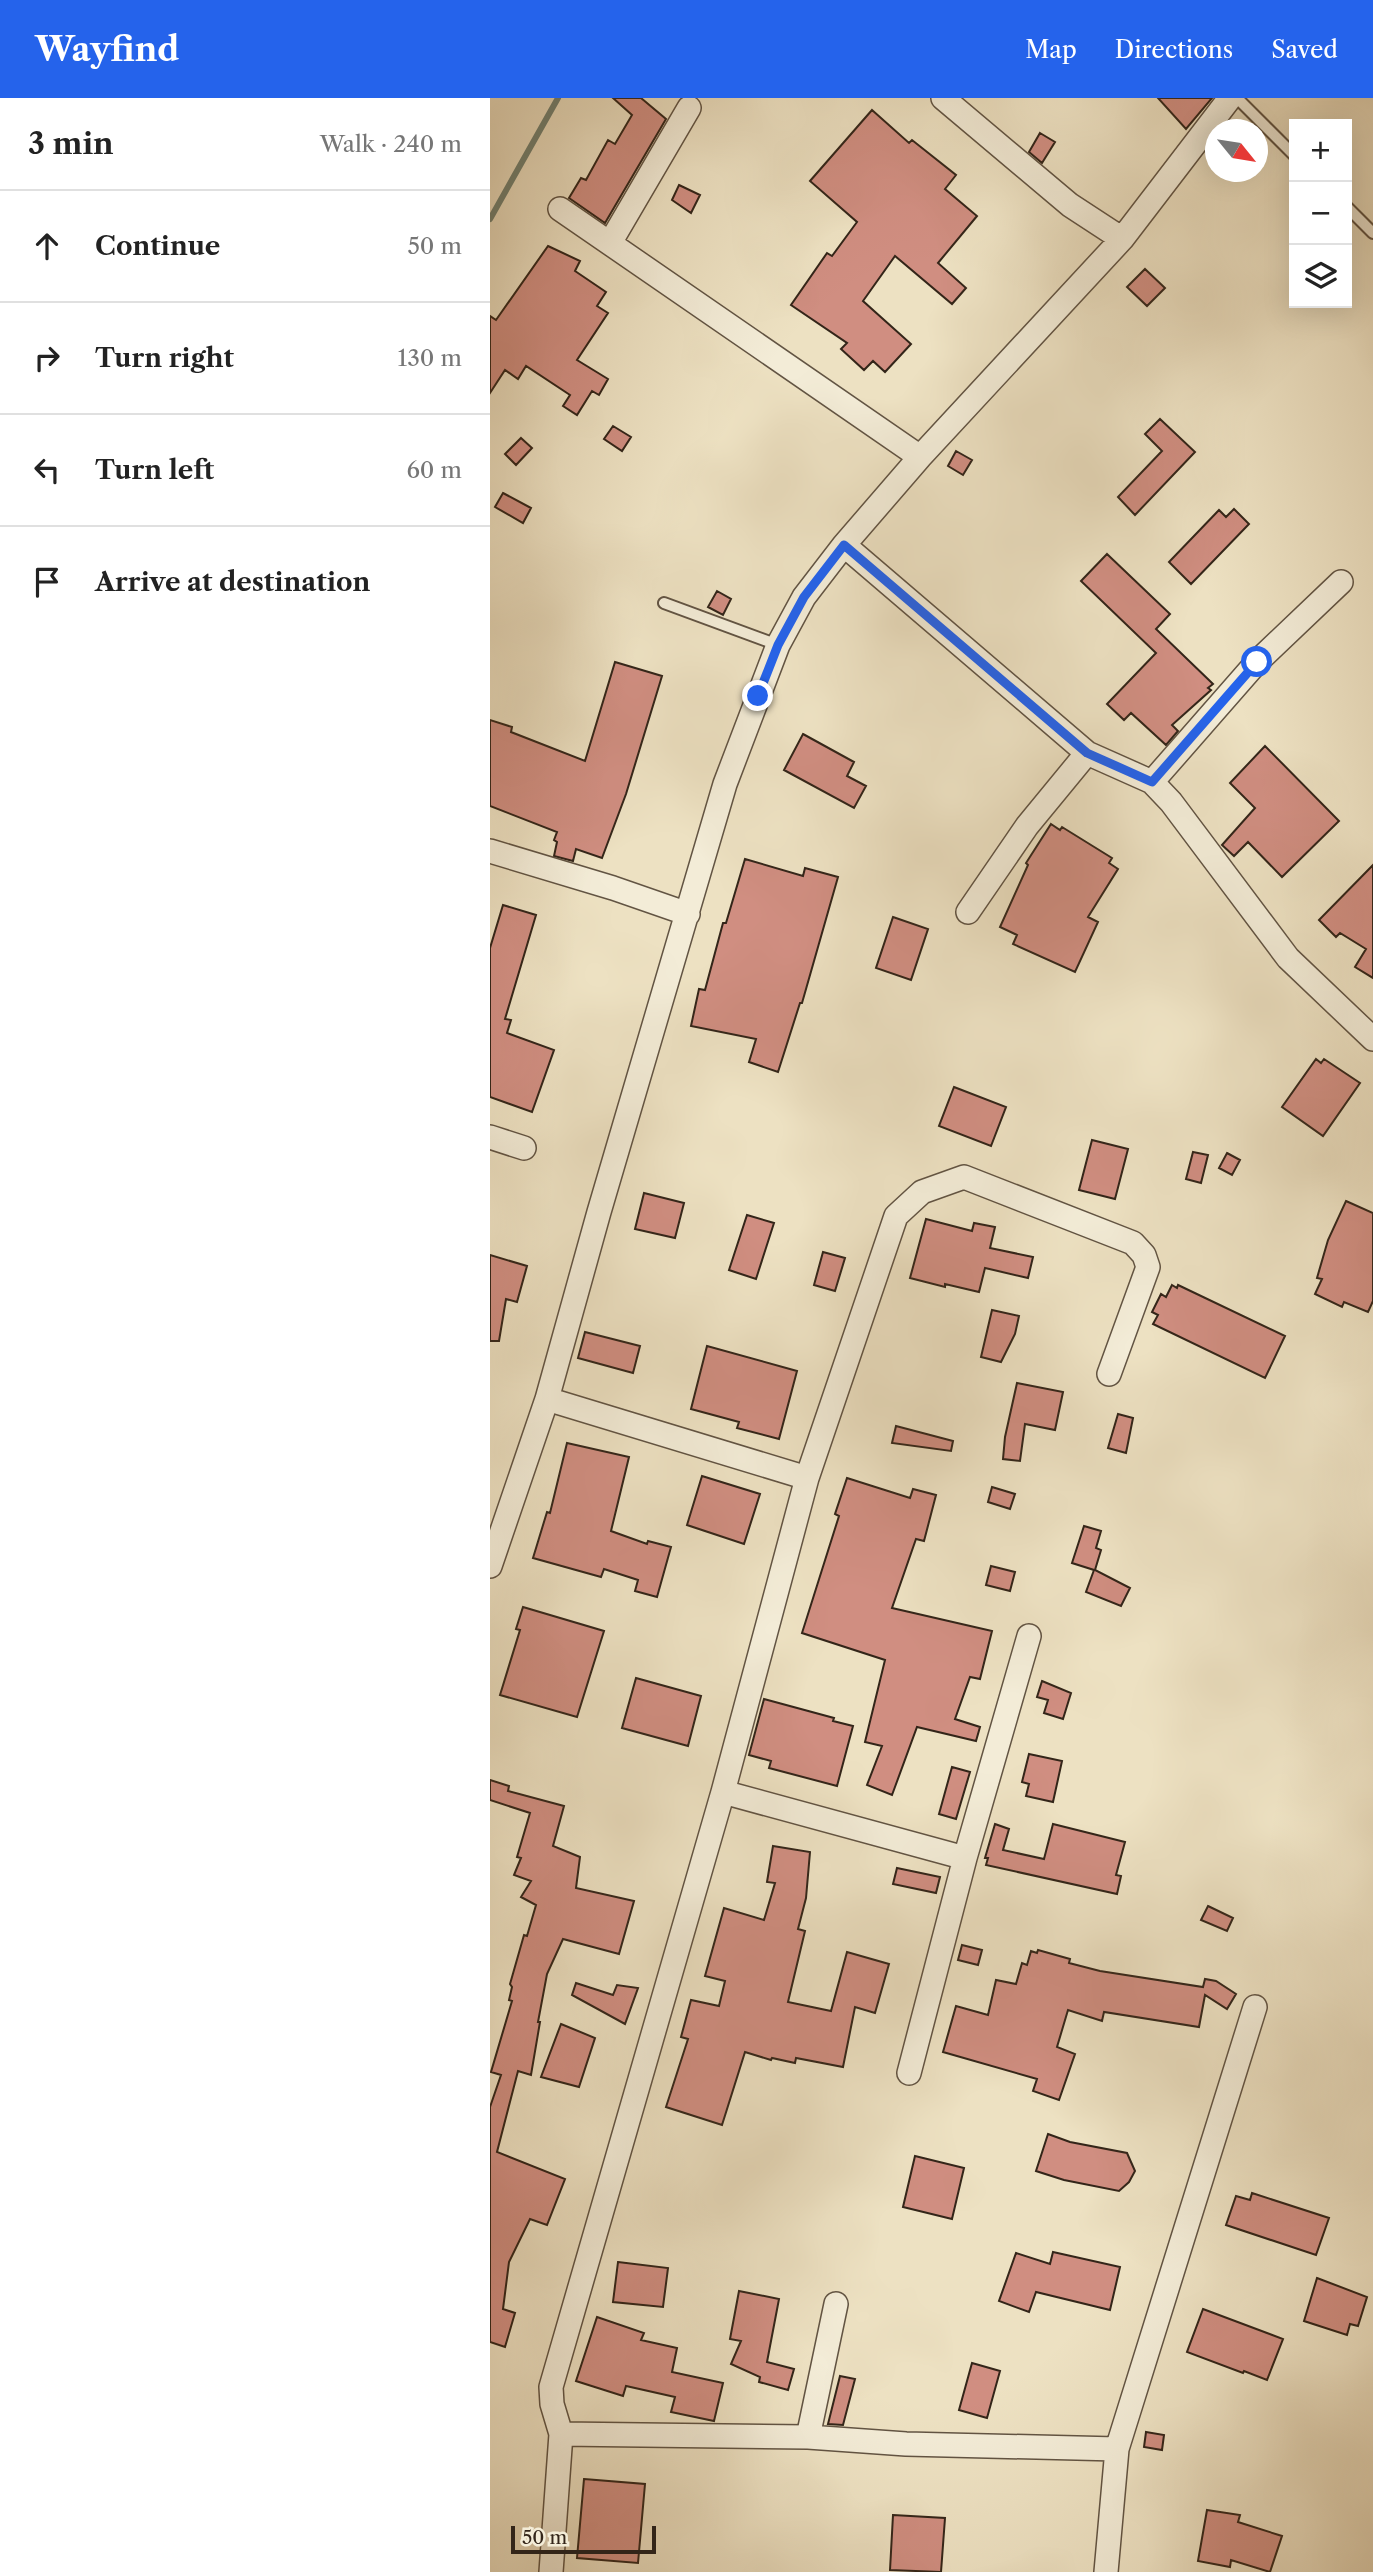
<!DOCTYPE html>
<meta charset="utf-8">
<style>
body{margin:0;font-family:"Libre Caslon Text",serif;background:#f6f6f6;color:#222}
.controls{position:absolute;right:21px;top:21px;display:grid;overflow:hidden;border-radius:0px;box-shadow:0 7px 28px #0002}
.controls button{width:63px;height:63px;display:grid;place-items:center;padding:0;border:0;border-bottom:2px solid #e0e0e0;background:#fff;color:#222;font:35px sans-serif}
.compass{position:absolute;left:715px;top:21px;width:63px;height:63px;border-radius:50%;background:#fff;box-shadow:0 7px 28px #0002;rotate:120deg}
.scale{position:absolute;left:21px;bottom:18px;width:145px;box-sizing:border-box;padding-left:7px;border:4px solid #332519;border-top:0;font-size:19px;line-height:24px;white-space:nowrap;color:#332519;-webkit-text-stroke:5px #f3ecd7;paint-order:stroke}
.stop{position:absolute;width:21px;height:21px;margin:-16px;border:5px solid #2563eb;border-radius:50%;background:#fff}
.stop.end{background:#2563eb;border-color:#fff;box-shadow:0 2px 7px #0008}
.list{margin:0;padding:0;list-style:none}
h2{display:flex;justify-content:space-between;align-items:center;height:91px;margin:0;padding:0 28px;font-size:30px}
h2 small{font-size:23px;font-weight:400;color:#767676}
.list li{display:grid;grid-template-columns:46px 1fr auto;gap:21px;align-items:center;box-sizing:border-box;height:112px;padding:0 28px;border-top:2px solid #e0e0e0}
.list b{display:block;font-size:26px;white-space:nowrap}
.list em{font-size:23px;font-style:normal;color:#767676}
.icon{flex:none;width:38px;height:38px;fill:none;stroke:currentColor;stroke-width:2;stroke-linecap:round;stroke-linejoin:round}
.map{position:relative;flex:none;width:883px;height:2474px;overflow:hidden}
header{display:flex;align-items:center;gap:42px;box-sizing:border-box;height:98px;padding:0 35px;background:#2563eb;color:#fff}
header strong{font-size:33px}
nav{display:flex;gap:38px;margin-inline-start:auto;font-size:24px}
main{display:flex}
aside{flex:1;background:#fff}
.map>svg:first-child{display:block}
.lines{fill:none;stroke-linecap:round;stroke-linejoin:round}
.stream{stroke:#718172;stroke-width:6}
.building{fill:#d08e81;stroke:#332519;stroke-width:2}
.service-casing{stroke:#625443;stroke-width:14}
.minor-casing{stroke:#625443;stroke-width:26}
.service{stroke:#f3ecd7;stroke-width:10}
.minor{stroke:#f3ecd7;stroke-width:23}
.route{stroke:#2563eb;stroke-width:9}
</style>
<header>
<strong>Wayfind</strong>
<nav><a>Map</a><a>Directions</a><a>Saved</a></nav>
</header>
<main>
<aside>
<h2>3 min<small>Walk · 240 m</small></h2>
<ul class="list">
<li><svg class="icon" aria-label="ahead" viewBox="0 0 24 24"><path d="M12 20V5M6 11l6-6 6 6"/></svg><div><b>Continue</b></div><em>50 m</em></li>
<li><svg class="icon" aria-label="right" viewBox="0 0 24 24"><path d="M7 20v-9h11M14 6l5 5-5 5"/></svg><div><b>Turn right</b></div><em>130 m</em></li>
<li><svg class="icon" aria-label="left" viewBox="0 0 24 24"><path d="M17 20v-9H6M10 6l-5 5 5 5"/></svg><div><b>Turn left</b></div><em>60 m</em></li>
<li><svg class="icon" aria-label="arrive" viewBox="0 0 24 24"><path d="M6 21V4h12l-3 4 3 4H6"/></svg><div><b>Arrive at destination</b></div></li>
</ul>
</aside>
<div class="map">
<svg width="883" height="2474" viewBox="0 0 883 2474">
<rect width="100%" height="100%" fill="#ede1c2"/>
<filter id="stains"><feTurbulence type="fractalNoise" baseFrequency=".00286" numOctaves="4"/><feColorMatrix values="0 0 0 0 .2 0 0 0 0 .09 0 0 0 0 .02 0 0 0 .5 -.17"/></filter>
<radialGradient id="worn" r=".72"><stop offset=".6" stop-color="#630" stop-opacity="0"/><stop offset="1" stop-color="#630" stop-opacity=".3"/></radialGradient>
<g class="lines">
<path class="stream" d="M0 121 68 0"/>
</g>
<path class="building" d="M123 0H151L176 21 115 125 79 100 91 80 96 82 118 42 125 46 142 17Z
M668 0H722L696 31Z
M382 12 419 45 422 42 466 77 455 91 487 118 448 165 476 190 462 206 405 158 373 203 421 246 395 274 383 263 374 272 351 251 357 245 301 207 337 155 342 158 367 124 320 83Z
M550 35 565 44 552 65 539 54Z
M189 87 210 97 201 115 182 102Z
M58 148 90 163 85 173 116 194 107 208 118 215 87 262 118 281 109 297 102 293 87 317 73 308 80 297 36 268 28 281 15 272 0 295V218L6 222Z
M655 171 675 190 657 208 637 189Z
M670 321 705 354 645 417 628 399 672 353 655 336Z
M123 328 141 339 132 353 114 341Z
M31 340 42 350 26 367 15 356Z
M466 353 482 362 473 377 458 368Z
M13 395 41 410 33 425 5 409Z
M744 411 759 426 701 486 679 464 729 412 736 419Z
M617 456 680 516 666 531 723 586 718 590 721 592 682 627 688 633 676 647 641 615 634 622 617 606 666 555 591 483Z
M227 493 241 501 233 517 218 509Z
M125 564 172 578 136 696 112 760 86 751 83 763 64 758 67 744 64 742 67 734 0 708V622L22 629 21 634 95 663Z
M313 636 364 664 357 678 376 688 364 710 294 672Z
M775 648 849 723 792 779 758 744 744 758 732 747 765 710 740 685Z
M561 726 570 732 572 729 622 760 619 765 628 771 598 819 608 824 585 874 523 846 527 837 510 829 538 767 536 765Z
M255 761 313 778 315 770 348 779 312 905H310L288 974 259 964 266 941 201 928 209 891 215 892 233 825H236Z
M883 767V880L865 869 876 851 850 835 846 839 829 822Z
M13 807 46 817 15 921 21 922 17 935 64 952 42 1014 0 999V850Z
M403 819 438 831 421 882 386 870Z
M826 961 831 965 834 961 870 985 833 1038 792 1009Z
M464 989 516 1009 501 1048 449 1028Z
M602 1042 638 1051 625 1101 589 1092Z
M703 1054 718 1057 711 1085 696 1081Z
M737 1055 750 1062 742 1077 729 1070Z
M154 1095 194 1105 185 1140 145 1131Z
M856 1103 883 1115V1203L878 1214 854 1204 852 1209 825 1196 832 1181 827 1180 838 1142Z
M257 1117 284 1125 266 1181 239 1172Z
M436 1121 482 1133 484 1125 505 1129 500 1150 543 1159 538 1180 495 1170 489 1194 455 1186V1189L420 1180Z
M333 1154 355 1160 345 1193 324 1187Z
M0 1157 37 1168 27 1204 16 1201 9 1243H0Z
M682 1187 687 1190 688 1187 795 1238 775 1280 663 1226 668 1217 662 1214 671 1196 676 1199Z
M502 1212 529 1218 525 1236 511 1264 491 1259Z
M95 1234 150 1248 143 1275 88 1260Z
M217 1248 307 1273 289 1341 247 1330 249 1324 201 1311Z
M527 1285 573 1294 565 1332 535 1326 530 1363 513 1361 515 1339Z
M628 1316 643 1320 636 1355 618 1350Z
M406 1328 463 1343 461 1353 402 1345Z
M77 1345 139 1359 121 1433 157 1446 158 1443 181 1449 167 1499 145 1493 148 1482 114 1471 111 1479 43 1460 57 1414 60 1415Z
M212 1378 270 1396 254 1446 197 1427Z
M357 1380 420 1400 423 1391 446 1397 434 1443 426 1441 402 1510 502 1533 490 1581 480 1579 465 1621 490 1629 486 1643 427 1629 402 1697 377 1687 392 1648 375 1644 395 1562 312 1535 349 1418 345 1416Z
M502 1389 525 1396 520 1411 498 1404Z
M594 1428 611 1433 606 1450 611 1452 605 1472 640 1490 631 1508 596 1494 604 1472 582 1465Z
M501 1468 525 1474 520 1493 496 1487Z
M33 1509 114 1533 87 1619 10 1597 30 1532 26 1531Z
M146 1580 211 1598 198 1648 132 1630Z
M552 1583 581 1595 573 1621 554 1615 558 1602 547 1599Z
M274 1601 344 1620 343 1623 363 1628 347 1688 279 1670 281 1663 259 1657Z
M539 1656 572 1663 563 1704 536 1698 539 1686 532 1684Z
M462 1669 480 1674 466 1721 449 1716Z
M0 1682 19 1688 18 1693 74 1708 63 1748 90 1759 86 1790 144 1803 129 1856 73 1841 57 1876 48 1924H50L41 1977 28 1973 7 2054 75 2081 57 2127 40 2121 19 2164 13 2211 25 2215 15 2249 0 2244V2009L11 1977 1 1974 22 1903 19 1902 22 1889 20 1886 34 1837 37 1838 46 1807 31 1799 41 1783 24 1777 31 1760 27 1759 40 1715 0 1702Z
M505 1726 519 1731 513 1752 554 1761 563 1726 635 1744 626 1777 631 1778 627 1796 496 1767 498 1760H495Z
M283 1748 320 1754 316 1800 308 1831 315 1833 298 1904 341 1913 357 1854 399 1866 385 1915 365 1909 353 1969 306 1960 305 1965 282 1960 281 1962 255 1954 232 2027 176 2009 198 1941 191 1939 201 1902 229 1908 235 1883 215 1878 234 1810 274 1822 285 1785 277 1784Z
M407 1770 450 1779 446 1795 403 1786Z
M718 1808 743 1820 737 1833 711 1822Z
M472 1847 492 1852 488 1867 468 1862Z
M548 1852 580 1861 579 1865 610 1873 713 1889 715 1881 726 1883 746 1896 737 1911 715 1897 709 1929 614 1914 612 1923 578 1912 567 1949 585 1956 569 2002 543 1993 547 1981 453 1954 466 1908 498 1917 506 1882 526 1886 532 1865 537 1867 541 1853 547 1855Z
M86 1885 123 1897 127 1887 148 1890 135 1926 82 1897Z
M71 1926 105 1940 89 1989 51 1979Z
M558 2036 580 2044 637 2055 645 2073 639 2084 629 2093 574 2082 546 2073Z
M425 2058 474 2070 462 2121 413 2109Z
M762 2095 839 2120 826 2157 736 2127 746 2098 760 2102Z
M563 2154 630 2169 620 2212 546 2194 539 2214 509 2203 526 2155 560 2166Z
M128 2164 178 2170 173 2209 123 2204Z
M827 2180 877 2199 868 2228 860 2226 857 2237 814 2223Z
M249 2193 289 2201 277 2264 304 2271 298 2292 269 2284 270 2279 241 2266 251 2243 240 2241Z
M713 2211 793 2241 777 2282 754 2273 753 2275 697 2254Z
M107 2219 154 2235 151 2242 187 2250 182 2274 233 2285 224 2323 181 2314 185 2299 136 2288 133 2298 86 2283Z
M482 2265 510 2273 497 2320 469 2312Z
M350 2278 365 2281 353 2327 338 2326Z
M656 2334 674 2337 672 2352 654 2349Z
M94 2381 155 2386 148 2465 87 2460Z
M717 2412 750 2417 748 2424 792 2438 780 2474 741 2462 740 2469 708 2463Z
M403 2417 455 2420 451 2474 400 2472Z"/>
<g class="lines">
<g class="service-casing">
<path id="service" d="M747 0 804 57
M857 109 883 135
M174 505 288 547"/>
</g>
<g class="minor-casing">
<path id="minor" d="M453 0 580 107 632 141
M70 111 430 359
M120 145 199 10
M354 447 597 655 662 684 681 704 798 860 883 941
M662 684 767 564 851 484
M0 753 123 790 198 816
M478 814 537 728 597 655
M0 1039 34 1050
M57 1301 317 1380
M0 1468 57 1301 109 1114 235 686 288 547 314 499 354 447 430 359 632 141 740 0
M233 1694 475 1760 419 1975
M475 1760 539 1538
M71 2336 318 2339 416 2346 627 2351 765 1909
M318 2339 346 2206
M61 2474 71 2336 62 2306 61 2289 233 1694 317 1380 406 1118 432 1094 474 1079 643 1145 654 1157 658 1169 619 1276
M616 2474 627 2351"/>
</g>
<use href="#service" class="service"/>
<use href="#minor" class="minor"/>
</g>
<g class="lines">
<path class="route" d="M268 598 288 547 314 499 354 447 597 655 662 684 767 564"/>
</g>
<rect width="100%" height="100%" filter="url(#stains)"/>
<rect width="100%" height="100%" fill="url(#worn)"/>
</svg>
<div class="controls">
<button>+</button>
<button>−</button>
<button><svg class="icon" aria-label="layers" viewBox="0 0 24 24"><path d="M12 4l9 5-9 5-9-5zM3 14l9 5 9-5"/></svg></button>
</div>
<svg class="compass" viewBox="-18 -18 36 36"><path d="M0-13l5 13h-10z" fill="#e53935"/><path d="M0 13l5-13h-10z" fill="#767676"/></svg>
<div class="scale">50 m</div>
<div class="stop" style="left:767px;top:564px"></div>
<div class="stop end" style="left:268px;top:598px"></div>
</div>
</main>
